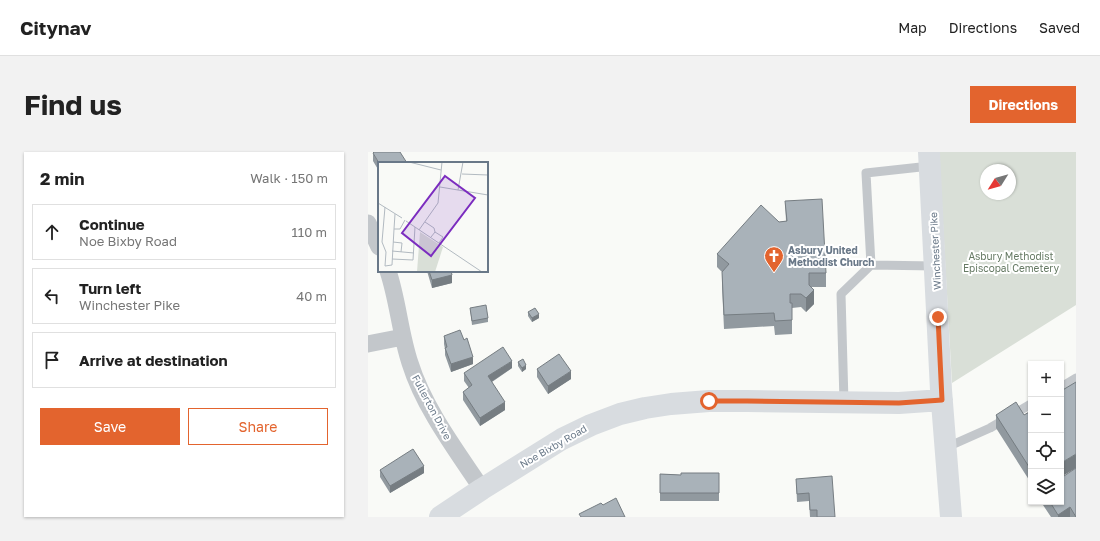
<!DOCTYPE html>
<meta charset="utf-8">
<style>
body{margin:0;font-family:"Golos Text",sans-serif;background:#f2f2f2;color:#222}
.controls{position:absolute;right:12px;bottom:12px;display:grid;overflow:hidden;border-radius:0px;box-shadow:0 1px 3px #0004}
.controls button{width:36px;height:36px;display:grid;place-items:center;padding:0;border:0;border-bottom:1px solid #e0e0e0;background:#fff;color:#222;font:20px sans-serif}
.compass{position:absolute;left:612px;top:12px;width:36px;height:36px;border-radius:50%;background:#fff;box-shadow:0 1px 3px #0004;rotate:233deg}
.stop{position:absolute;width:12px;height:12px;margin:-9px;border:3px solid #e3642e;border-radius:50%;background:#fff}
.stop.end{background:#e3642e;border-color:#fff;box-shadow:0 1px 4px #0008}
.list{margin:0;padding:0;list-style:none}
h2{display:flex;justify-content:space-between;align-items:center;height:52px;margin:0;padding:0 16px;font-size:17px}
h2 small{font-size:13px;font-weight:400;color:#767676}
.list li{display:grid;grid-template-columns:26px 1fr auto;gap:12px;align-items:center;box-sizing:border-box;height:56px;margin:0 8px 8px;padding:0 8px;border:1px solid #e0e0e0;border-radius:0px}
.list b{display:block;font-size:15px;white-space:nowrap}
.list p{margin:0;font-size:13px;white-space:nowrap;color:#767676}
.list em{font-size:13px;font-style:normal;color:#767676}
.actions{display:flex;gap:8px;padding:12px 16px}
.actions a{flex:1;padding:9px 0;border:1px solid #e3642e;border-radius:0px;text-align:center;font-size:14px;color:#e3642e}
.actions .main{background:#e3642e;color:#fff}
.icon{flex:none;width:22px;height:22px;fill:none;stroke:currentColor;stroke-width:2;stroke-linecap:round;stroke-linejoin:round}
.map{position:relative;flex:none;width:708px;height:365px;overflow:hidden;border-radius:0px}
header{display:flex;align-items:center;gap:24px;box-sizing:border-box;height:56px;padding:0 20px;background:#fff;border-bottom:1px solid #e0e0e0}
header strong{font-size:19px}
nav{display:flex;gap:22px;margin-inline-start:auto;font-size:14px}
.intro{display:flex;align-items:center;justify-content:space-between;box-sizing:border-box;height:96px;padding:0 24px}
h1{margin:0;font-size:28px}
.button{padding:10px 18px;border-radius:0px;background:#e3642e;color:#fff;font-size:14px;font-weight:700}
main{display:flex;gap:24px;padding:0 24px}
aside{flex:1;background:#fff;border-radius:0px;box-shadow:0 1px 3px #0004}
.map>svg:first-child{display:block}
.green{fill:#d9dfd7;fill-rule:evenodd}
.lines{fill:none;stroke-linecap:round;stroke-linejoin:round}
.lane{stroke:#c3c7cb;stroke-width:9}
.street{stroke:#c3c7cb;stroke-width:17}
.secondary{stroke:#d8dce0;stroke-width:22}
.wall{fill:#91999f}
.shaded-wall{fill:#767d82}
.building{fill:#a9b2b9;stroke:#767d82}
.route{stroke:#e3642e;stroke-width:5}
.labels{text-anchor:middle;stroke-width:4;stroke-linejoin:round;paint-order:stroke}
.poi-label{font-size:10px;font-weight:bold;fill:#697888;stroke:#fff;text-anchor:start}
.street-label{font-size:10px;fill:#697888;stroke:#fff}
.park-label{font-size:10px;fill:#667a64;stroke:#fff}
.inset-road{fill:none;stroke:#b2bac1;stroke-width:1}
.view{fill:#7b2cbf;fill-opacity:0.15;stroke:#7b2cbf;stroke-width:2}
.inset-edge{fill:none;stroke:#697888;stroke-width:2}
</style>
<header>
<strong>Citynav</strong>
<nav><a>Map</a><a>Directions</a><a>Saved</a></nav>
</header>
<div class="intro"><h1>Find us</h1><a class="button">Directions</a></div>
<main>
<aside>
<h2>2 min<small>Walk · 150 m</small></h2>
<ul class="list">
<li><svg class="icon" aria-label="ahead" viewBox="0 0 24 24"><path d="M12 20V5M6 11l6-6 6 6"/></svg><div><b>Continue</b><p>Noe Bixby Road</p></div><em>110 m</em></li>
<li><svg class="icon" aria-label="left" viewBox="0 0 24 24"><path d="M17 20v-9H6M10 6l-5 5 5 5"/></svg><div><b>Turn left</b><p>Winchester Pike</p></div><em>40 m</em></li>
<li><svg class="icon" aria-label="arrive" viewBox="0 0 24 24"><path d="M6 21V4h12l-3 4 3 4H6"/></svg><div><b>Arrive at destination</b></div></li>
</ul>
<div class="actions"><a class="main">Save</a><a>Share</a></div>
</aside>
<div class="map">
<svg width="708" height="365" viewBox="0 0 708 365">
<rect width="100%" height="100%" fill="#f9faf7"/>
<path class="green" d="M571 0H708V153L584 231ZM618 18H642V42H618Z"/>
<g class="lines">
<path class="lane" d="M562 14 498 21 503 113 568 114
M693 235 708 226
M476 250 473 142 503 113
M577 296 622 276 663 252"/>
<path class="street" d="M0 71 11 95
M20 119C30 149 32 181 42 211 56 256 88 298 114 337
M0 192 35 185"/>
<path class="secondary" d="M561 0 573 238 583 365
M72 365 114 337 194 287 223 273 252 262 277 256 303 252 341 249H379L531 251 574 248"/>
</g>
<path class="wall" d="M5 1 11 11V19L5 9Z
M417 49 458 121V135H443L446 152 438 160 433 155 424 156V182L407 183 406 174 356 177 354 134V120L349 115V102L411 70 418 69Z
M59 119H83L84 131 64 136Z
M102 156 120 166V170L104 173Z
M160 160 171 166 164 170 160 164Z
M76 184 96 188 105 212 83 220 77 203V197L76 192Z
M150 210 158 217 154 220 150 214Z
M144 216 124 230 137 258 112 274 95 248V240L101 236 96 229V221Z
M169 217 203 227 180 242 169 225Z
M663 259V331L628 276V263H656Z
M12 318 56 321 22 341 12 325Z
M351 321V349H292V322L313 323Z
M696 323 708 365H683L675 353V350H693Z
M428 327 467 365H442L441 349 429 350Z"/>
<path class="shaded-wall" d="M84 123V131L64 136V128Z
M446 138V152L438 160V146Z
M171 162V166L164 170V166Z
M105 205V212L83 220V212Z
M144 209V216L120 232V224Z
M158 213V217L154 220V216Z
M203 219V227L180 242V234Z
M137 250V258L112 274V266Z
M708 302V316L693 325V311Z
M56 314V321L22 341V334Z
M702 355V365H690V363Z"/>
<path class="building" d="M6 0H32L39 11H11L5 1Z
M454 47 458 121H441V133L446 138 438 146 433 142H422V151H424V168L407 169 406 161 356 163 354 120 361 112 349 102 393 53 411 70 419 69 417 49Z
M61 119H83L84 123 64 128Z
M118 153 120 166 104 169 102 156Z
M167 156 171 162 164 166 160 160Z
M92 178 96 188 99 186 105 205 83 212 77 196 79 195 76 184Z
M135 195 144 209 120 224 137 250 112 266 95 240 104 233 96 221Z
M191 202 203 219 180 234 169 217Z
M155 207 158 213 154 216 150 210Z
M708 230V302L693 311V239Z
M648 250 656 263 663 259V318L628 263Z
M45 297 56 314 22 334 12 318Z
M708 316V365L702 355 690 363 682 350H693V319L696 324Z
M313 321H351V341H292V322L313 323Z
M464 324 467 365H449V358H442L441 341 429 342 428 327Z
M248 346 257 365H213L211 362 233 351 235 353Z"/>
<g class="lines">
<path class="route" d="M341 249H379L531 251 574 248 570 165"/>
</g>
<defs>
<g id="church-pin" transform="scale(1)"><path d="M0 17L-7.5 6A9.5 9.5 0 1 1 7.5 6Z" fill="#e3642e" stroke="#fff"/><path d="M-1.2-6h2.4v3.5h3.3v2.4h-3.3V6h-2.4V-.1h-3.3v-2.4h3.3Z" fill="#fff"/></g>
</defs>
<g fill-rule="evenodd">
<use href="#church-pin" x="406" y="104"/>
</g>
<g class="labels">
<g class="poi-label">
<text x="420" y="102">Asbury United<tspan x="420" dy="12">Methodist Church</tspan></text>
</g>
<g class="street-label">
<text transform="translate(567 99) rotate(-93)" y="4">Winchester Pike</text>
<text transform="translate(64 255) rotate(62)" y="4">Fullerton Drive</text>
<text transform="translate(185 294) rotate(-30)" y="4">Noe Bixby Road</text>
</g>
<g class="park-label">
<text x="643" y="108">Asbury Methodist<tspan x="643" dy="12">Episcopal Cemetery</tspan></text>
</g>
</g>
<g transform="translate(10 10)">
<rect width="110" height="110" fill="#f9faf7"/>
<path d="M42 70 65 85 57 110H39Z" fill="#d9dfd7"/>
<path class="inset-road" d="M31 0 63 8M84 12 110 13M62 25 110 33M80 28 85 0M0 41 24 56M7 45 4 80 8 90 7 104 14 103 16 67M17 52 16 67H22L27 58M28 59 104 110M47 60 56 66 57 70M41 68 60 41 64 0M53 75 57 70 65 75 61 81M15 80 24 81 23 90M14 89 36 91M14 97 35 98 37 65"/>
<path class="view" d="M67 14 97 36 53 94 24 71Z"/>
<rect width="110" height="110" class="inset-edge"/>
</g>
</svg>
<div class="controls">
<button>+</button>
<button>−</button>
<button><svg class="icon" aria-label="locate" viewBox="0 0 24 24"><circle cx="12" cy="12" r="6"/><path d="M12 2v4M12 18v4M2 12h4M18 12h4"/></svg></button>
<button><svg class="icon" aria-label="layers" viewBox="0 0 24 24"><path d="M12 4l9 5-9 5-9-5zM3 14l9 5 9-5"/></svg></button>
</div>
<svg class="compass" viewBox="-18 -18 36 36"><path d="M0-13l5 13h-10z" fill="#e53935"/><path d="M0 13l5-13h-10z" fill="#767676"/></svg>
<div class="stop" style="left:341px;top:249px"></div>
<div class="stop end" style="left:570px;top:165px"></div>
</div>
</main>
